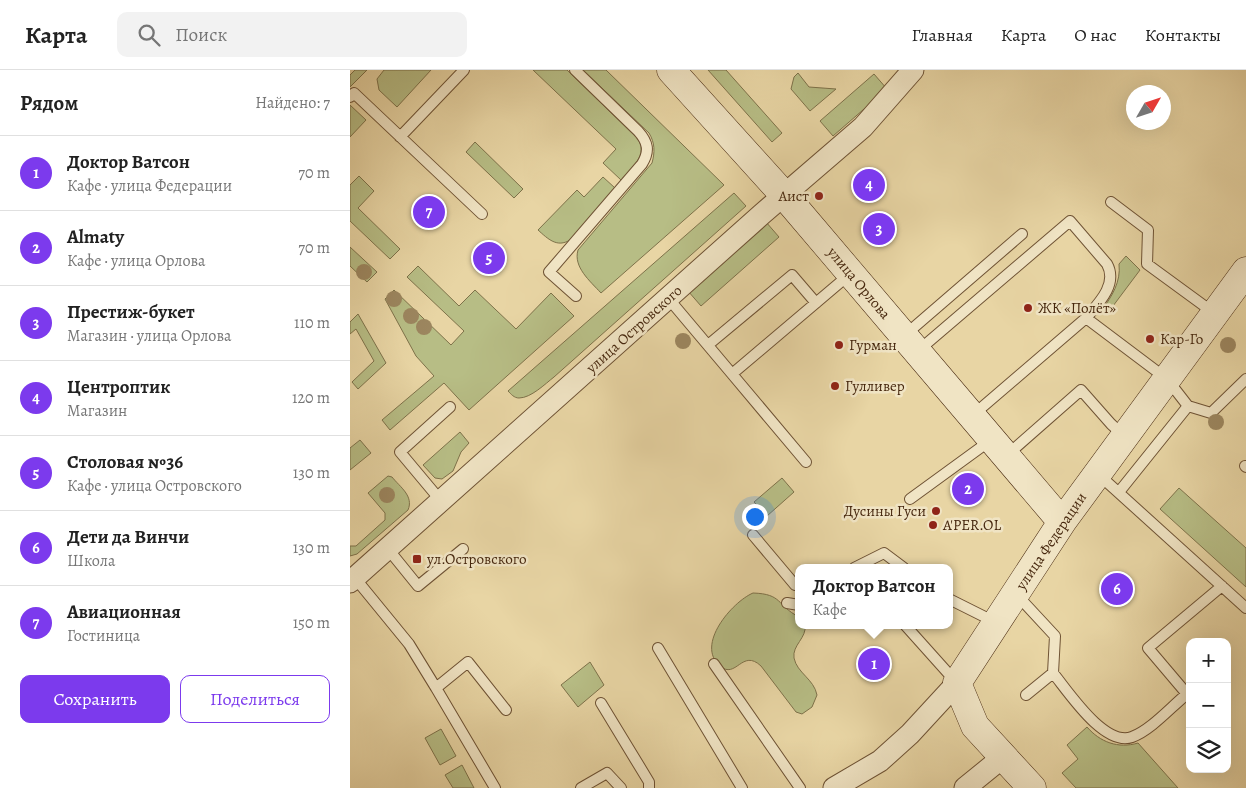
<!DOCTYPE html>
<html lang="ru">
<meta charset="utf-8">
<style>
body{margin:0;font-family:Alegreya,serif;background:#f2f2f2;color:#222}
.controls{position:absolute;right:15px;bottom:15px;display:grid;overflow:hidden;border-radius:10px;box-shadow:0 5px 20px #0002}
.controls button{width:45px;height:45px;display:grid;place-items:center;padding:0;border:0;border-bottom:1px solid #e0e0e0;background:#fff;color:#222;font:25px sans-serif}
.compass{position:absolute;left:776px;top:15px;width:45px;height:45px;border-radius:50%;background:#fff;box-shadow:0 5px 20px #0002;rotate:51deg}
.you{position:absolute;left:404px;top:446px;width:18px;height:18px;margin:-12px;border:4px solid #fff;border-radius:50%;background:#1a73e8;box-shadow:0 0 0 8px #1a73e833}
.badge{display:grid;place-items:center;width:32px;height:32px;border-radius:50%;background:#7c3aed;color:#fff;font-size:16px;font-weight:700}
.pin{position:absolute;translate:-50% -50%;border:2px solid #fff;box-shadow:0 1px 5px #0006}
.popup{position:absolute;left:445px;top:494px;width:158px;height:65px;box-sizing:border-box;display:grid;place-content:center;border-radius:10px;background:#fff;filter:drop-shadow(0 1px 4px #0005);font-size:16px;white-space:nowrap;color:#767676}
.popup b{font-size:19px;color:#222}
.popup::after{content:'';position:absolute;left:50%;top:100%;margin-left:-10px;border:10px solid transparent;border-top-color:#fff}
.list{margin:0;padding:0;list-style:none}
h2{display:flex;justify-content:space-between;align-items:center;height:65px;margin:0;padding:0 20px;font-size:21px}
h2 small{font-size:16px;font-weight:400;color:#767676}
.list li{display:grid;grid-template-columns:32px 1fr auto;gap:15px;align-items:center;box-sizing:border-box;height:75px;padding:0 20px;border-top:1px solid #e0e0e0}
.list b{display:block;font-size:19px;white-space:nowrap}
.list p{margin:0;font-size:16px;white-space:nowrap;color:#767676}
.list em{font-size:16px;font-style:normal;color:#767676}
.actions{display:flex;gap:10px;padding:15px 20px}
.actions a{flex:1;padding:11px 0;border:1px solid #7c3aed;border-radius:10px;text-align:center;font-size:18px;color:#7c3aed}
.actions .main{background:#7c3aed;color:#fff}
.icon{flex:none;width:28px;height:28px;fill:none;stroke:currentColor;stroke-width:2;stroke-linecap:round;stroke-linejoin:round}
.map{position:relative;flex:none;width:896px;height:718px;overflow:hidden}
header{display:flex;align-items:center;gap:30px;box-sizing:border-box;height:70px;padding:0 25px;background:#fff;border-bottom:1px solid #e0e0e0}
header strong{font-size:24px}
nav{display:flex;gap:28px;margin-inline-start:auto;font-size:18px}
.search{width:350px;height:45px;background:#f2f2f2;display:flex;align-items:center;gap:12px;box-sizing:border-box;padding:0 18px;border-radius:10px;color:#767676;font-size:19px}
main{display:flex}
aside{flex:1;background:#fff}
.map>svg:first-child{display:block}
.green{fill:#b7bd85;stroke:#7e724a}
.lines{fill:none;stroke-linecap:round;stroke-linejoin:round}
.lane-casing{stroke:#6e5234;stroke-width:12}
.street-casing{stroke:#6e5234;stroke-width:23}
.secondary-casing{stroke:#46270e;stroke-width:29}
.lane{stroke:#f0e4c4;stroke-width:10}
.street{stroke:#f0e4c4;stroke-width:21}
.secondary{stroke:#f0e4c4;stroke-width:28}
.tree{fill:#9c865f}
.poi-dot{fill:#8f2418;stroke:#f0e4c4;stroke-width:2}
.labels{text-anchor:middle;stroke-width:5;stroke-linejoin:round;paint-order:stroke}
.poi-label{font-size:15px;fill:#46270e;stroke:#f0e4c4;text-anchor:start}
.street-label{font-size:15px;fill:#46270e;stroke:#f0e4c4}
</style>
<header>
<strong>Карта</strong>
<div class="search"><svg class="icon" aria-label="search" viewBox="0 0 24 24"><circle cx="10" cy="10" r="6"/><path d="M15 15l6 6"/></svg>Поиск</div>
<nav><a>Главная</a><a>Карта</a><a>О нас</a><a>Контакты</a></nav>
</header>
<main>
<aside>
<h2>Рядом<small>Найдено: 7</small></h2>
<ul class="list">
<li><span class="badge">1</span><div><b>Доктор Ватсон</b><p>Кафе · улица Федерации</p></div><em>70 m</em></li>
<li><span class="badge">2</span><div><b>Almaty</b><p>Кафе · улица Орлова</p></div><em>70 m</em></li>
<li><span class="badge">3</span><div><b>Престиж-букет</b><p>Магазин · улица Орлова</p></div><em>110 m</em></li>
<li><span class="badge">4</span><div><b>Центроптик</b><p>Магазин</p></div><em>120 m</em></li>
<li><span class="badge">5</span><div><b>Столовая №36</b><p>Кафе · улица Островского</p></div><em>130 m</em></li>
<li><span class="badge">6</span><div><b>Дети да Винчи</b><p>Школа</p></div><em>130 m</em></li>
<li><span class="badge">7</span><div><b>Авиационная</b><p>Гостиница</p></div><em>150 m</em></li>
</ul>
<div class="actions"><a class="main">Сохранить</a><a>Поделиться</a></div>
</aside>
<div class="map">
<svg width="896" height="718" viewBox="0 0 896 718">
<rect width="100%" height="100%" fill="#e8d5a4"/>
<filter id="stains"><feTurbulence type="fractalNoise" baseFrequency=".004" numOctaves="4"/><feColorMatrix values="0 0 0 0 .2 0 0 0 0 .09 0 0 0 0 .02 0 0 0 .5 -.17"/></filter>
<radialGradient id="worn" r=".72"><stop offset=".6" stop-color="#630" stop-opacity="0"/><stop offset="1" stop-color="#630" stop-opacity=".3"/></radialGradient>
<path class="green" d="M5 0H17L0 17V5Z
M34 0H81L47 37 29 20 27 9Z
M183 0H217L287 68C299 84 282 98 271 110L253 93 266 79Z
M233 0H256L374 115 251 223C240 211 223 197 228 180L302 93C305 82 305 73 299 63Z
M358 0H376L432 63 422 72Z
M448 3 459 17 486 19 460 41 441 19 444 7Z
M524 4 537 19 483 66 470 51Z
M0 35 16 50 0 67Z
M125 72 173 119 164 128 116 82Z
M9 106 24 121 8 138 50 179 40 189 0 151V115Z
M253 107 265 118 220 170C207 178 198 169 188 160L227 120 234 127Z
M384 123 396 136 204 307C195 314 181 328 169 328 164 328 161 324 158 321Z
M416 152 429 167 351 236 338 221Z
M0 177 27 202 17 212 0 196Z
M776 186 790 200 757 244 752 240C762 226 771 212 769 194Z
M68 196 109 236 125 220 166 259 201 223 224 246 119 340 94 313 40 360 32 350 84 306 66 286 35 229 44 220 101 275 114 261 57 207Z
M8 244 36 293 8 319 2 312 24 291 6 259 0 264V252Z
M110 362 119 373 111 382 103 401 92 409 85 408 73 395Z
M10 370 21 383 0 400V378Z
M38 406 42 407C50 417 64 426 58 440L7 484 0 486V476H6L35 450V443L18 423Z
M432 408 444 422 417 446 404 432Z
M829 418 896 478V517L810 439Z
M403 523C433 524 426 535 449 547V555H455C457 568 442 575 444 588 447 603 464 609 467 625L462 637 452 644 446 642 411 596C392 578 386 610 370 596 345 575 382 532 403 523Z
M240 592 254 615 228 637 211 615Z
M737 657C750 672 768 679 788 673L828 718H726L712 703 728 689 717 675Z
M91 659 106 686 90 695 75 668Z
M112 695 124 718H103L95 705Z"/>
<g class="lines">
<g class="lane-casing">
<path id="lane" d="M225 0 288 61C298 72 300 81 292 94L199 202 226 226
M0 27 4 23 132 144
M50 67 114 0
M761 132 798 160 797 194 864 243
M318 228 382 304 500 204
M736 248 817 309 838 336 861 343 896 309
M555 265 672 164
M358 275 442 205 466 233
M569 280 720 151 757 194C768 214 749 233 736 248L623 345
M382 304 456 392
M656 386 731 320 761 354 774 366
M895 396 896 397
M748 404 896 538
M769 422 838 336
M560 429 641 370
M91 431 50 382 100 337
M403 465 445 515 449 516
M38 479 68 516 113 479
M504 498 534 483 554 498
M5 508 59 574 86 618 118 592 156 640
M666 524 705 566 703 603C718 621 754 677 782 667 801 660 821 637 837 624L798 578 872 516
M599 529 645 552
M437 533 449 535
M555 555 606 612
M308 578 392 718
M364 594 450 718
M86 618 145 718
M676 625 703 603
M251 633 299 712V718
M231 718 257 703 271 718"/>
</g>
<g class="street-casing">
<path id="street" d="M0 512 412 144 513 57 563 0
M484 718 530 691 560 664 607 613
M615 718 653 687"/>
</g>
<g class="secondary-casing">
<path id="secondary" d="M321 0 434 125 712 452
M682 718 625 656 607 613 712 452 896 201"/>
</g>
<use href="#lane" class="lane"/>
<use href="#street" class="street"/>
<use href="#secondary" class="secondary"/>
</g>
<g class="tree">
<circle cx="14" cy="202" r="8"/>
<circle cx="44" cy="229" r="8"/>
<circle cx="61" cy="246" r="8"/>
<circle cx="74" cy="257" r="8"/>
<circle cx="333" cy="271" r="8"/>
<circle cx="878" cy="275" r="8"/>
<circle cx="866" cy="352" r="8"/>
<circle cx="37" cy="425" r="8"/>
</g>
<g class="poi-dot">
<circle cx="469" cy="126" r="5"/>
<circle cx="678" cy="238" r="5"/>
<circle cx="800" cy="269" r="5"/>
<circle cx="489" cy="275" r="5"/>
<circle cx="485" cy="316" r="5"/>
<circle cx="586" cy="441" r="5"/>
<circle cx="583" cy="455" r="5"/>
<rect x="62" y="484" width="10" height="10" rx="2.5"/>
</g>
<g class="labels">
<g class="poi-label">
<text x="459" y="131" text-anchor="end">Аист</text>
<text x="688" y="243">ЖК «Полёт»</text>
<text x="810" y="274">Кар-Го</text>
<text x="499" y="280">Гурман</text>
<text x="495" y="321">Гулливер</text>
<text x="576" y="446" text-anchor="end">Дусины Гуси</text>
<text x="593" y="460">A'PER.OL</text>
<text x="77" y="494">ул.Островского</text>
</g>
<g class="street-label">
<text transform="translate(509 213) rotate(50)" y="5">улица Орлова</text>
<text transform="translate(284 259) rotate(-42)" y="5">улица Островского</text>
<text transform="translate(701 471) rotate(-56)" y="5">улица Федерации</text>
</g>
</g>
<rect width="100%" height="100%" filter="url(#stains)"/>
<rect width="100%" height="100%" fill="url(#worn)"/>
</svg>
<div class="controls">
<button>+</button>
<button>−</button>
<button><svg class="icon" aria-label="layers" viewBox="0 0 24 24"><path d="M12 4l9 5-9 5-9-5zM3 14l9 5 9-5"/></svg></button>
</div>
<svg class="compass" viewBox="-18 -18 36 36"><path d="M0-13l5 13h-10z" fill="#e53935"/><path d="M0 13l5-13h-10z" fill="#767676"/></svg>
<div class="you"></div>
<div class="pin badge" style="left:524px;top:594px">1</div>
<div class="popup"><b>Доктор Ватсон</b>Кафе</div>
<div class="pin badge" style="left:618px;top:419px">2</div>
<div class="pin badge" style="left:529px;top:159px">3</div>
<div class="pin badge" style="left:519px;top:115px">4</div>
<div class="pin badge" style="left:139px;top:188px">5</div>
<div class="pin badge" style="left:767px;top:519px">6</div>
<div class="pin badge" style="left:79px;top:142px">7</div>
</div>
</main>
